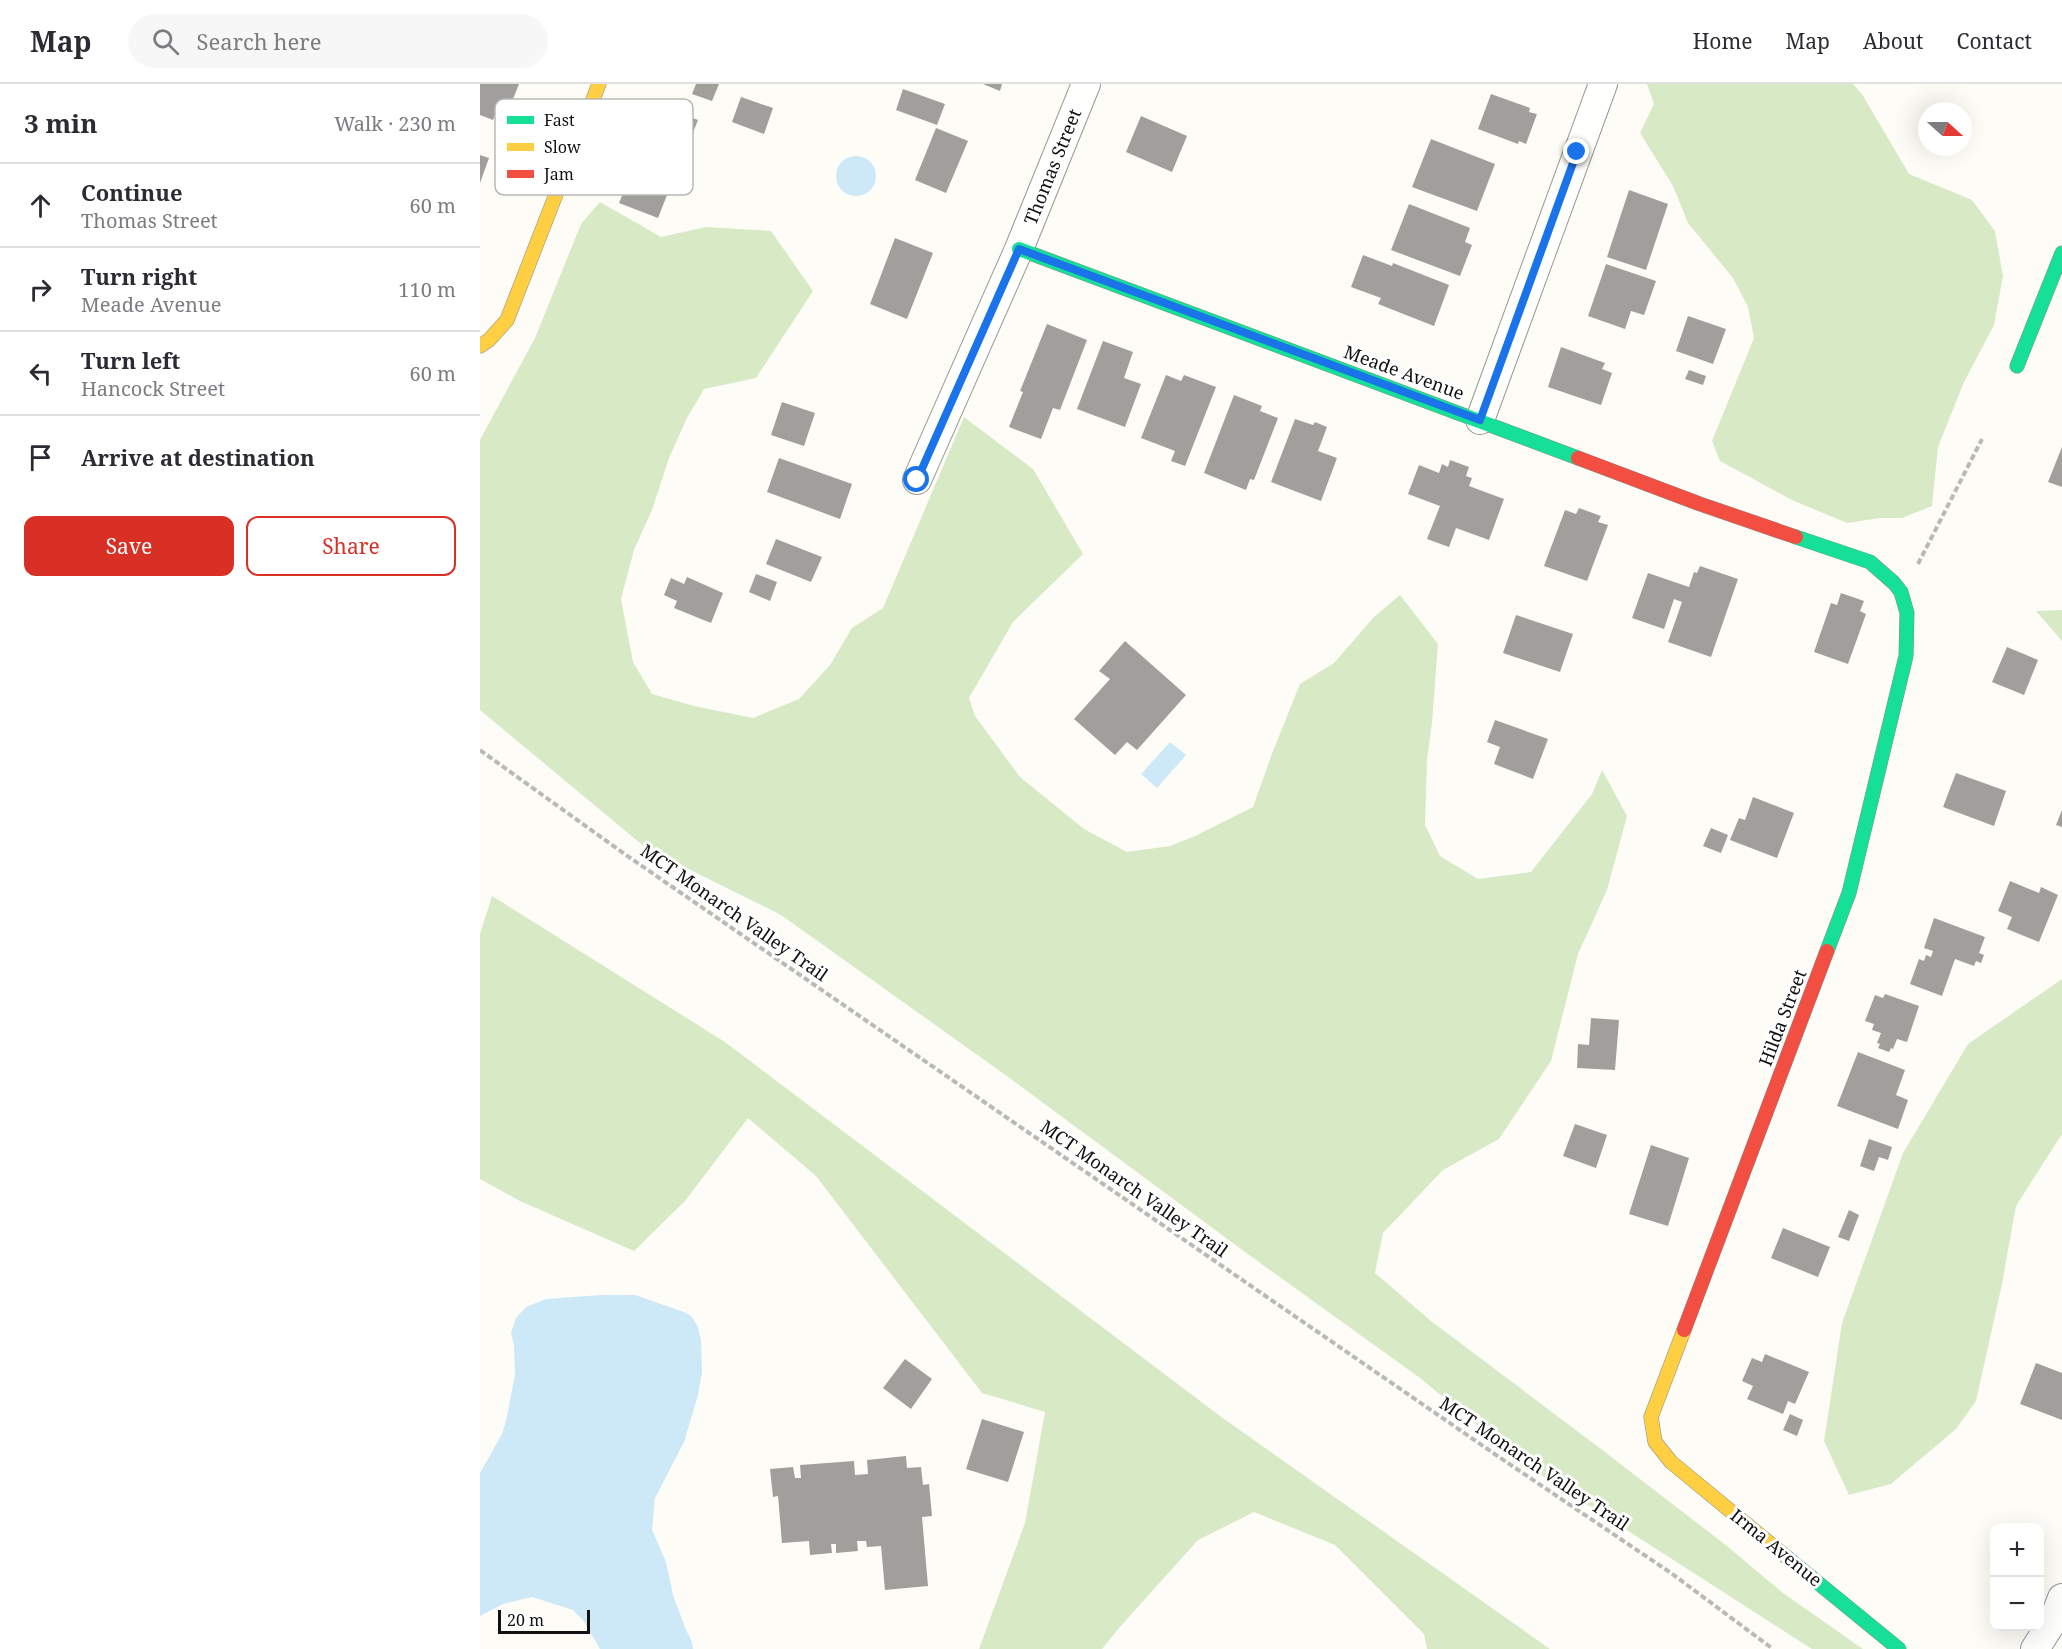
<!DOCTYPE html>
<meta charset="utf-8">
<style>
body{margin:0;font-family:"Noto Serif",serif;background:#f7f7f7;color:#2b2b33}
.controls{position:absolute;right:18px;bottom:18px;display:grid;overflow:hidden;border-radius:12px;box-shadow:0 6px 24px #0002}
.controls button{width:54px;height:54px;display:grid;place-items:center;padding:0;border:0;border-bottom:2px solid #e1e1e2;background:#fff;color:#2b2b33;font:30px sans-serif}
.compass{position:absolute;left:1438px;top:18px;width:54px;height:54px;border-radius:50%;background:#fff;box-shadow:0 6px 24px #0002;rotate:111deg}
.scale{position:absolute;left:18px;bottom:15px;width:92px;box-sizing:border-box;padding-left:6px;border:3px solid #111;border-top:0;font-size:16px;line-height:21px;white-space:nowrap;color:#111;-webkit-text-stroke:4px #fff;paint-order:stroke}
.stop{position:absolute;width:18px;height:18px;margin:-14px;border:4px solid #1a73e8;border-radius:50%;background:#fff}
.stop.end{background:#1a73e8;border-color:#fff;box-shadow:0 2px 6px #0008}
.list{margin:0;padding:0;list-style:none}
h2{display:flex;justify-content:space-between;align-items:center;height:78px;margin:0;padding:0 24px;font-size:26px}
h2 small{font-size:20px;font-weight:400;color:#7c7c81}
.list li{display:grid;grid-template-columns:39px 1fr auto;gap:18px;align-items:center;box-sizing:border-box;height:84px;padding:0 24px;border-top:2px solid #e1e1e2}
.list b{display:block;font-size:22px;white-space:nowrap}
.list p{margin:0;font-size:20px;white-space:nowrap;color:#7c7c81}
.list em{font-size:20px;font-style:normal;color:#7c7c81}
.actions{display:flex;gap:12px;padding:18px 24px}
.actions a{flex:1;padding:14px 0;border:2px solid #d93025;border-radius:12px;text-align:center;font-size:21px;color:#d93025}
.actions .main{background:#d93025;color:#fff}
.icon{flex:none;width:33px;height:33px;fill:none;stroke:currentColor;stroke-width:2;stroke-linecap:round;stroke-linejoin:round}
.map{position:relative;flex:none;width:1582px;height:1565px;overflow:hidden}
header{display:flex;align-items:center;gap:36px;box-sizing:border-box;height:84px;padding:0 30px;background:#fff;border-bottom:2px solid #e1e1e2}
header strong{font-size:28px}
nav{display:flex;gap:33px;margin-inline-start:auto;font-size:21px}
.search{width:420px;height:54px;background:#f7f7f7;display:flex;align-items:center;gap:15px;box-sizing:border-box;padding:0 21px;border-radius:33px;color:#7c7c81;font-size:22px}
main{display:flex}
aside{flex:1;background:#fff}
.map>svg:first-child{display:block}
.forest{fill:#d8eac5}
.water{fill:#cde8f7}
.building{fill:#a19f9c}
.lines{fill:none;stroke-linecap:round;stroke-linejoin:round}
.street-casing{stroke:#979795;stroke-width:30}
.fast-casing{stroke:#8e8d8b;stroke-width:15}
.slow-casing{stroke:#8e8d8b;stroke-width:15}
.jam-casing{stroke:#8e8d8b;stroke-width:15}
.path{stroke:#b9b9b8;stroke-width:4;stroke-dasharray:6 3;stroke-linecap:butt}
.street{stroke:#fffffe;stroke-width:28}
.fast{stroke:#16e098;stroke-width:14}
.slow{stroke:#ffcf43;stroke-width:14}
.jam{stroke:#f24e42;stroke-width:14}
.route{stroke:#1a73e8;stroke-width:8}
.labels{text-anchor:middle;stroke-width:6;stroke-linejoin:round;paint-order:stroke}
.street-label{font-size:18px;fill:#111;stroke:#fff}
.key{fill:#fff;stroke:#b8b8b8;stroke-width:1.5}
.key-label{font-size:16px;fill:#111}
</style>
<header>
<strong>Map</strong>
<div class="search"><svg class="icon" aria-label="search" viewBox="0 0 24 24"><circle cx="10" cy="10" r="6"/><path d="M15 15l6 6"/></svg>Search here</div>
<nav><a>Home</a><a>Map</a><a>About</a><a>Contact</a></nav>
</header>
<main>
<aside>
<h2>3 min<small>Walk · 230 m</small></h2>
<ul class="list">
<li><svg class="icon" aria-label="ahead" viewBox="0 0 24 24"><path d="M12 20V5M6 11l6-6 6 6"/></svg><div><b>Continue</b><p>Thomas Street</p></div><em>60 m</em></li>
<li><svg class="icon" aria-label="right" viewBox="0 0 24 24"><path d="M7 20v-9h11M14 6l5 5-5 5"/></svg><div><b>Turn right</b><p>Meade Avenue</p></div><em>110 m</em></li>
<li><svg class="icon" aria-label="left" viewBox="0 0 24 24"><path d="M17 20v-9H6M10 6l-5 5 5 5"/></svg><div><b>Turn left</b><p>Hancock Street</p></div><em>60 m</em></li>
<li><svg class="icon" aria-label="arrive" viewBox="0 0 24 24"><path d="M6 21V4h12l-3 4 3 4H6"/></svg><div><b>Arrive at destination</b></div></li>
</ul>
<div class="actions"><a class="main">Save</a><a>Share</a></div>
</aside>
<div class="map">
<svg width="1582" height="1565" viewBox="0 0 1582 1565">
<rect width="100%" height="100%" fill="#fdfcf7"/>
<path class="forest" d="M1167 0H1373L1382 10 1429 90 1492 116 1515 147 1523 192 1514 241 1484 298 1458 363 1452 422 1422 434H1400L1367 439 1312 416 1240 377 1232 357 1274 254 1268 223 1253 194 1208 139 1193 102 1160 49 1174 20Z
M120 118 181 153 226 143 291 147 333 207 276 294 224 305 207 334 189 374 172 426 154 466 141 515 153 578 172 610 214 622 273 634 319 615 350 581 372 544 403 524 484 333 553 385 603 470 533 538 489 614 495 632 540 693 604 745 647 768 690 762 715 752 773 723 793 667 820 600 854 579 894 533 920 511 958 560 952 639 947 676 945 741 960 772 998 795 1051 788 1112 710 1122 686 1147 732 1127 806 1098 870 1071 977 1019 1055 963 1086 903 1149 895 1189 951 1237 1125 1368 1247 1462 1303 1509 1383 1565H1332L1044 1380 940 1294 765 1168 524 990 301 831 166 764 0 626V356L55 254 101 140Z
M1582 526V557L1556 527Z
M12 812 245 958 744 1335 1070 1565H947L944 1550 855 1461 774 1428 718 1456 639 1544 622 1565H499L545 1439 565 1328 502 1309 336 1092 268 1034 205 1117 154 1167 40 1117 0 1095V850Z
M1582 895V1050L1536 1122 1522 1200 1496 1317 1476 1345 1411 1400 1369 1411 1344 1357 1362 1239 1423 1069 1488 960Z"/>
<path class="water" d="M356 92a20 20 0 1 1 40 0a20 20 0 1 1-40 0Z
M690 658 706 671 677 704 661 690Z
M121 1211H155L204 1228 211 1232 217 1241 221 1256 222 1288 218 1311 204 1358 175 1414 172 1446 186 1478 193 1511 206 1546 212 1558 213 1565H120L103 1536 93 1526 52 1513 23 1520 0 1532V1389L22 1350 26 1337 35 1291 34 1261 31 1249 36 1234 46 1223 66 1215Z"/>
<path class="building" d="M0 0H39L31 20 20 16 13 36 0 31Z
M216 0H239L232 17 212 10Z
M503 0H522L520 7Z
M423 5 465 20 457 41 416 26Z
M1011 10 1050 24 1049 28 1057 30 1046 60 1039 57 1038 60 998 45Z
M261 13 293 24 284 50 252 38Z
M185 23 218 36 193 98 182 94 178 102 189 106 178 134 139 119 150 93 156 96Z
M661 32 707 52 692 88 646 68Z
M456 44 488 57 466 109 435 96Z
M951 55 1015 80 997 127 932 103Z
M0 71 9 74 0 99Z
M1149 106 1188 120 1166 186 1127 173Z
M929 120 990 144 985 158 992 161 980 192 911 166Z
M415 154 453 169 427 235 390 220Z
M883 171 912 182 913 179 969 201 954 242 898 220 901 214 871 203Z
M1126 180 1176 197 1164 231 1151 227 1145 245 1108 232Z
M1208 232 1246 245 1233 280 1196 267Z
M567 240 607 256 580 326 573 324 561 355 529 343 543 308 540 307Z
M623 257 653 268 644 294 661 300 645 343 597 325Z
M1081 263 1125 279 1122 285 1132 289 1121 321 1068 303Z
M1209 286 1226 292 1223 301 1205 295Z
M686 291 701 297 704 291 736 303 705 382 691 377 695 367 661 354Z
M754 311 782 322 780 327 798 334 774 396 770 395 766 406 724 389Z
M302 318 335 329 324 362 291 351Z
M815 335 833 341 835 338 847 343 838 367 857 374 841 417 791 398Z
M1582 363V403L1568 398Z
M299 374 372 400 360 435 287 408Z
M970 376 989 383 986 392 992 394 989 402 1024 415 1009 456 976 444 969 463 947 455 960 422 928 410 939 381 959 389 962 380 968 383Z
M1099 424 1121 432 1118 438 1128 441 1107 497 1064 482 1085 426 1096 430Z
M296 455 342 473 331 498 286 480Z
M1220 482 1258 495 1231 573 1188 558 1202 518 1194 515 1184 545 1152 534 1168 489 1209 503 1214 488 1217 489Z
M276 490 297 498 290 517 269 508Z
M207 493 243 509 231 539 194 524 197 517 184 511 191 494 204 500Z
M1361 509 1384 517 1380 527 1386 530 1368 580 1334 568 1351 519 1357 521Z
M1036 531 1093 550 1080 588 1023 569Z
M645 557 706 611 657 666 647 658 635 671 594 635 630 595 619 587Z
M1527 563 1558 576 1544 611 1512 598Z
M1015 636 1068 655 1053 695 1014 680 1020 663 1007 658Z
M1476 689 1526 707 1514 742 1463 723Z
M1273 713 1314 729 1297 774 1250 756 1259 734 1265 736Z
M1582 726V743L1576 741Z
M1231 744 1248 751 1241 769 1223 762Z
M1530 797 1559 809 1561 803 1578 811 1559 858 1527 845 1532 833 1518 827Z
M1454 834 1505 853 1499 869 1504 871 1501 879 1496 877 1494 882 1475 875 1462 912 1430 900 1439 875 1444 877 1446 871 1451 873 1453 867 1444 864Z
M1405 910 1439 922 1427 958 1417 955 1413 965 1411 964 1409 968 1398 964 1400 960 1397 959 1401 949 1392 946 1394 940 1385 937 1395 911 1403 914Z
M1111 934 1139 936 1135 986 1097 984 1098 960 1109 961Z
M1378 968 1425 986 1416 1011 1428 1016 1418 1045 1357 1022Z
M1095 1040 1127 1051 1116 1084 1083 1072Z
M1389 1055 1412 1063 1408 1076 1399 1073 1394 1087 1380 1082Z
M1171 1061 1209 1074 1188 1142 1149 1130Z
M1369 1126 1379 1131 1369 1157 1358 1153Z
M1303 1144 1350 1163 1338 1193 1291 1174Z
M1285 1270 1329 1288 1315 1320 1308 1317 1303 1330 1267 1315 1273 1302 1262 1297 1272 1274 1282 1278Z
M425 1275 452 1295 431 1325 403 1304Z
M1556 1279 1582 1289V1336L1540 1320Z
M1310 1330 1323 1336 1317 1352 1303 1346Z
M502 1335 544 1348 528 1398 486 1385Z
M426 1372 427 1384 441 1383 443 1401 449 1400 452 1432 442 1433 448 1502 405 1506 401 1462 387 1463 386 1457H377L378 1467 356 1469V1460H351L352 1469 330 1471 329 1457 302 1459 298 1412 293 1413 290 1385 313 1383 315 1394H321L320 1381 374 1377 375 1391 388 1390 387 1376Z"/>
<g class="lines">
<g class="street-casing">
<path id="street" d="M1000 336 1123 0
M437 396 539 165 606 0
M1555 1565 1574 1535 1582 1514"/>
</g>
<g class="fast-casing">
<path id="fast" d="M539 165 1098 374
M1537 282 1582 169
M1316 453 1390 478 1414 499 1421 508 1427 529 1426 572 1369 809 1347 867
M1304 1471 1419 1565"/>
</g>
<g class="slow-casing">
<path id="slow" d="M0 262 9 256 27 236 119 0
M1204 1246 1171 1333 1175 1358 1191 1378 1304 1471"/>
</g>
<g class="jam-casing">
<path id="jam" d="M1098 374 1220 420 1316 453
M1204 1246 1347 867"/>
</g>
<path class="path" d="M1438 480 1502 355
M0 666 146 771 1019 1373 1191 1489 1293 1565"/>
<use href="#street" class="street"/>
<use href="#fast" class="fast"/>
<use href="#slow" class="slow"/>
<use href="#jam" class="jam"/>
</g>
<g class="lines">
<path class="route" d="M437 396 539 165 1000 336 1097 68"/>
</g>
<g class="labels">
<g class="street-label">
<text transform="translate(573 83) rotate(-68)" y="6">Thomas Street</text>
<text transform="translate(924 289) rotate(20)" y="6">Meade Avenue</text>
<text transform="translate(254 829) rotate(35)" y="6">MCT Monarch Valley Trail</text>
<text transform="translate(1303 934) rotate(-69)" y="6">Hilda Street</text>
<text transform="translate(654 1105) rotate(35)" y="6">MCT Monarch Valley Trail</text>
<text transform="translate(1054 1380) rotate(34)" y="6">MCT Monarch Valley Trail</text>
<text transform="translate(1296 1464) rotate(39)" y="6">Irma Avenue</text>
</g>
</g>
<rect x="15" y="15" width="198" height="96" rx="9" class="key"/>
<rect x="27" y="32" width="27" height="8" fill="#16e098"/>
<rect x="27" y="59" width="27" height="8" fill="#ffcf43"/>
<rect x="27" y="86" width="27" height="8" fill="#f24e42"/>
<g class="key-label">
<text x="64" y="42">Fast</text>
<text x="64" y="69">Slow</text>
<text x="64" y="96">Jam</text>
</g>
</svg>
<div class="controls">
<button>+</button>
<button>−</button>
</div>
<svg class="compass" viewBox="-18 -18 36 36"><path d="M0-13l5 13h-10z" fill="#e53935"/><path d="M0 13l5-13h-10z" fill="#7c7c81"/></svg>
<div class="scale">20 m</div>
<div class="stop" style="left:437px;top:396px"></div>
<div class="stop end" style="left:1097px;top:68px"></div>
</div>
</main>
